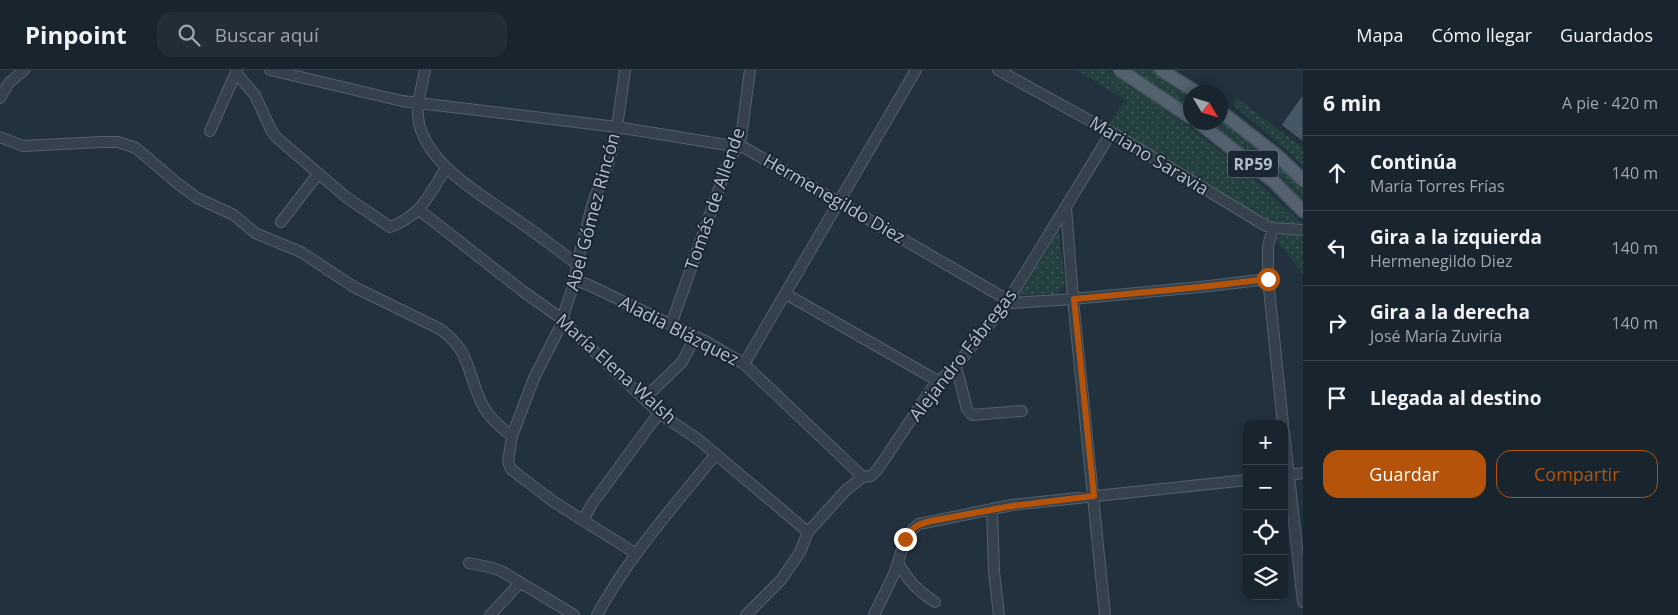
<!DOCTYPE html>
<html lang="es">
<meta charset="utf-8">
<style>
body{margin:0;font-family:"Open Sans",sans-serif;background:#222d36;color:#f1f3f6}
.controls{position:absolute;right:15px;bottom:15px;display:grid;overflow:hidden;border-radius:10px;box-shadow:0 2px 8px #0003}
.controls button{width:45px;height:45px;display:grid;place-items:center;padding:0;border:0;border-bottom:1px solid #37424a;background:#19252e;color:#f1f3f6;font:25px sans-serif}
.compass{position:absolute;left:1183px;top:15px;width:45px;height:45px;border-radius:50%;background:#19252e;box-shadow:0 2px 8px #0003;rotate:128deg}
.stop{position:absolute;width:15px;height:15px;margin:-11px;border:4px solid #b45309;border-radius:50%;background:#fff}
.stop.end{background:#b45309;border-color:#fff;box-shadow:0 1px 5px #0008}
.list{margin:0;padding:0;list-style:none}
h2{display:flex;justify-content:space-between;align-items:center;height:65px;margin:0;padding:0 20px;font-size:21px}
h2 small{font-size:16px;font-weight:400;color:#9fa5aa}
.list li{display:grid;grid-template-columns:32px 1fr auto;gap:15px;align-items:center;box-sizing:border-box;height:75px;padding:0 20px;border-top:1px solid #37424a}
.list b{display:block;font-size:19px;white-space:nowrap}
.list p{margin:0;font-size:16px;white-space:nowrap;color:#9fa5aa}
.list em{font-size:16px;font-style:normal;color:#9fa5aa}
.actions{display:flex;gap:10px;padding:15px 20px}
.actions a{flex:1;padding:11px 0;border:1px solid #b45309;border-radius:15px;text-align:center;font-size:18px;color:#b45309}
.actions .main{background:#b45309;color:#fff}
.icon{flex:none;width:28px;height:28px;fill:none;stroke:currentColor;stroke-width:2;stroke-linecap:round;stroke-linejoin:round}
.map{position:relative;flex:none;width:1303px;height:545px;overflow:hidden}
header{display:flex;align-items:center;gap:30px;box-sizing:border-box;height:70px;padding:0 25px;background:#19252e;border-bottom:1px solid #37424a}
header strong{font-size:24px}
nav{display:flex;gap:28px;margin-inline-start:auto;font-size:18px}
.search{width:350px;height:45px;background:#222d36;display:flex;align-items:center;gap:12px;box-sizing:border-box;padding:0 18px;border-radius:15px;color:#9fa5aa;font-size:19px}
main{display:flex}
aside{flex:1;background:#19252e}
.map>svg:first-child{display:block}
.grass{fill:url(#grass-dots)}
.building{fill:#445765;stroke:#1c2935}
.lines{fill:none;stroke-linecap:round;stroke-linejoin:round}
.minor-casing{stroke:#53606c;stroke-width:12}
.major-casing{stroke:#414e5a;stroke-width:15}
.minor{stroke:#35424e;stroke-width:10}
.major{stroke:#53626e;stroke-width:12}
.route{stroke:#b45309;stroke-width:6}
.labels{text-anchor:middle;stroke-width:4;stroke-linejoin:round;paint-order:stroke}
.shield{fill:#1a2733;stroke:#83909d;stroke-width:1}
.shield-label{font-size:16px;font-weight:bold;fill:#b0bdca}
.street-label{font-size:18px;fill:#b0bdca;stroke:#1a2733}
</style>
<header>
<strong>Pinpoint</strong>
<div class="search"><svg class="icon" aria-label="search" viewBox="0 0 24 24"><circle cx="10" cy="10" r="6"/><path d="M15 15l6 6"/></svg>Buscar aquí</div>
<nav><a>Mapa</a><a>Cómo llegar</a><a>Guardados</a></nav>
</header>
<main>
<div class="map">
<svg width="1303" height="545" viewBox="0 0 1303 545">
<defs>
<pattern id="grass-dots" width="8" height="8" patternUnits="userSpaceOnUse" patternTransform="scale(1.25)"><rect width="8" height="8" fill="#233f3f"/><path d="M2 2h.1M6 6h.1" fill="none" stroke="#405959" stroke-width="1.8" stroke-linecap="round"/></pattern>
</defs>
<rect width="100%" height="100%" fill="#21313e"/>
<path class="grass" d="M1077 0H1106L1120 8 1195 61 1258 112 1303 154 1270 152 1108 56 1125 30Z
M1131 0H1155L1190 24V40Z
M1237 28 1303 78V97L1290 83 1233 35Z
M1221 46 1303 115V133L1239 76 1208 53 1220 52Z
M1059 160 1065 216 1056 224 1020 225Z
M1283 164 1303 166V204L1276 169Z"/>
<path class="building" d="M1303 24V72L1281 55Z"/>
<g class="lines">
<g class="minor-casing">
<path id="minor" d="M270 0 402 31 617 57 745 78 1013 233 1073 229 1200 217 1268 209
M425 0C422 18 414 39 420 57 433 100 487 128 521 153 540 166 558 180 577 194
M625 0 617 57 608 95 593 132 577 194 575 210 559 259 534 308 512 366 508 392 511 399 516 403 554 432 635 483
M998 0 1116 65 1266 156 1273 158 1303 160
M236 3 255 25 272 62 277 68 346 127 390 157C422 145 429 125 446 98
M0 28 9 13 24 0
M210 61 237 0
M0 67 23 76 101 72H118L136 78 177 113 197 128 234 145 255 163 301 182 354 217 440 259C472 282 467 305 483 336 490 349 501 358 512 366
M1066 137 1073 229 1105 545
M419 140 524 222 562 249 580 268 659 343 699 370 808 462
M281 152 318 104
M1273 158 1268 176V209L1283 354
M575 210 589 215 707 272 744 294 863 407
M786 224 938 311
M671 255 727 96 741 68 750 0
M744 294 916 0
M956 296 967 339 972 345 1022 341
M645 328 682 292 689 279 695 266
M1284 361 1303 532
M1284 406 1303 403
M992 439 994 502 999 545
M583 450 592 434 659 343
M898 492C907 510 918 521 935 532
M469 493 493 498 503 502 574 545
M490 545 520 513
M597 545C629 486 674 436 716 384
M746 545 781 510 800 482 808 462 846 420 863 407 871 406 878 399 934 315 956 296 1008 231 1111 63
M874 545C880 532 887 519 893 506 901 488 902 465 919 454L1012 435 1247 410"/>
</g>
<g class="major-casing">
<path id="major" d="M1120 0 1190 47
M1161 0 1196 22
M1220 41 1279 87 1303 110
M1198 52 1273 111 1303 141"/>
</g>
<use href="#minor" class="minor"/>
<use href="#major" class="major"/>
</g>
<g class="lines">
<path class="route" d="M905 469C912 457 918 454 931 451L1012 436 1094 426 1074 229 1200 217 1268 209"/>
</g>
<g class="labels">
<rect class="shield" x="1228" y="80.5" width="50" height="27" rx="4"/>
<g class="shield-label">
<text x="1253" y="100">RP59</text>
</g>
<g class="street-label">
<text transform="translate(1149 86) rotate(31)" y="6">Mariano Saravia</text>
<text transform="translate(715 129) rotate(-71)" y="6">Tomás de Allende</text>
<text transform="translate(834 129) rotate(30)" y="6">Hermenegildo Diez</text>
<text transform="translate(593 142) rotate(-75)" y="6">Abel Gómez Rincón</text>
<text transform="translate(679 261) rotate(27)" y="6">Aladia Blázquez</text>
<text transform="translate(963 285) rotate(-52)" y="6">Alejandro Fábregas</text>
<text transform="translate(616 299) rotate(42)" y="6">María Elena Walsh</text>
</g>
</g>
</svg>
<div class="controls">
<button>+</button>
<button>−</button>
<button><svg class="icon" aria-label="locate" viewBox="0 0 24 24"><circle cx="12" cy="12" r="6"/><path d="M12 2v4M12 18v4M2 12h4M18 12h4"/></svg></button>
<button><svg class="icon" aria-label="layers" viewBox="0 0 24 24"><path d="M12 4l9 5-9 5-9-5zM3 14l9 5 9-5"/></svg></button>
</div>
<svg class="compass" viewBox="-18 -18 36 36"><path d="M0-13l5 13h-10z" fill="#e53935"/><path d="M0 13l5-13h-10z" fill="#9fa5aa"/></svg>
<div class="stop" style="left:1268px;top:209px"></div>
<div class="stop end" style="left:905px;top:469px"></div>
</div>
<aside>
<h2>6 min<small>A pie · 420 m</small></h2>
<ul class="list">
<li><svg class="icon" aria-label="ahead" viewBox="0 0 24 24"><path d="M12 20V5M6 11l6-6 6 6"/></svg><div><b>Continúa</b><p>María Torres Frías</p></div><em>140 m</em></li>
<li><svg class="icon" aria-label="left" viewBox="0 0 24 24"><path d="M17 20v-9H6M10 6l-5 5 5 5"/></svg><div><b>Gira a la izquierda</b><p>Hermenegildo Diez</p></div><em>140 m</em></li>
<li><svg class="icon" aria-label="right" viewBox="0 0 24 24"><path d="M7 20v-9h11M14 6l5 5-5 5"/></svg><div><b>Gira a la derecha</b><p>José María Zuviría</p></div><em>140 m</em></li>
<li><svg class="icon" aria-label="arrive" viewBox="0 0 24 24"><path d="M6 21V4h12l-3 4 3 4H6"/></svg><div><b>Llegada al destino</b></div></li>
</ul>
<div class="actions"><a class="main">Guardar</a><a>Compartir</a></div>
</aside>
</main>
